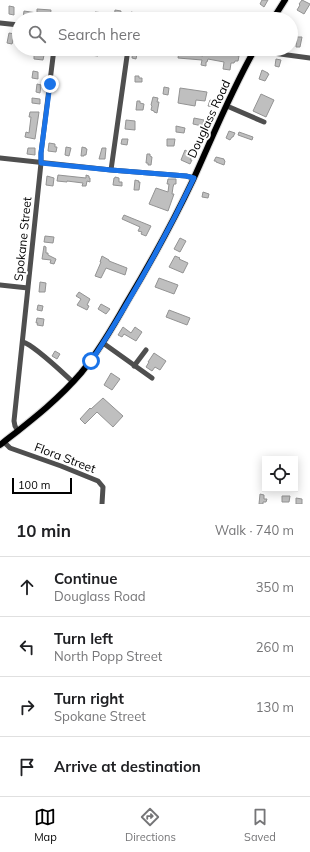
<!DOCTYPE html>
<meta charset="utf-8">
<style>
body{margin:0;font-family:Mulish,sans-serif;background:#f6f6f6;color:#202124}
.controls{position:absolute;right:12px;bottom:12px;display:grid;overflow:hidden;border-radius:0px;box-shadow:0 2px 10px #0003}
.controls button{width:36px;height:36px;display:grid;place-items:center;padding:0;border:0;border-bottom:1px solid #e0e0e0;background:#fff;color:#202124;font:20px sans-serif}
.scale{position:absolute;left:12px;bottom:10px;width:60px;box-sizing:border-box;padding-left:4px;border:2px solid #000;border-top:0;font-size:11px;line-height:14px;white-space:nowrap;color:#000;-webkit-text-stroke:3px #fff;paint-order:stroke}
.stop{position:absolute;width:12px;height:12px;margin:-9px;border:3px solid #1a73e8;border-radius:50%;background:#fff}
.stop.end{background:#1a73e8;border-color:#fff;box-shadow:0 1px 4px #0008}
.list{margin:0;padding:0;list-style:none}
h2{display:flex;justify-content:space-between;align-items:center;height:52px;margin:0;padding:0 16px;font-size:17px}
h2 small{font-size:13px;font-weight:400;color:#757577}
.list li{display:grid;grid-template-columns:26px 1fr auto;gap:12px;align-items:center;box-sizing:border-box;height:60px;padding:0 16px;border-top:1px solid #e0e0e0}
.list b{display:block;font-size:15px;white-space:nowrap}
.list p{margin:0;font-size:13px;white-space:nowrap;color:#757577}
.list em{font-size:13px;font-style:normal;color:#757577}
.icon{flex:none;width:22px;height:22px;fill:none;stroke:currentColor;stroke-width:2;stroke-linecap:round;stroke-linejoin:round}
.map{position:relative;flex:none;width:310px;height:504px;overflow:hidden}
.search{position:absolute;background:#fff;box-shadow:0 2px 10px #0003;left:12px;right:12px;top:12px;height:44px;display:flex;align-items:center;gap:10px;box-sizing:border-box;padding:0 14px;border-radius:22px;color:#757577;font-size:15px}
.sheet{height:292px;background:#fff}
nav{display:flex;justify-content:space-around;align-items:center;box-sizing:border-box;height:56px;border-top:1px solid #e0e0e0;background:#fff;font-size:11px;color:#757577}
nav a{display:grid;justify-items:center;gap:2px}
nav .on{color:#000}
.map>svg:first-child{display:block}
.building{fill:#bfbfbf;stroke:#939393}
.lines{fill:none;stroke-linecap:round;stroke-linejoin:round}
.major-casing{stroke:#dbdbdb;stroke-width:8}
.minor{stroke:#4f4f4f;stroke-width:5}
.major{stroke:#000;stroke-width:6}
.route{stroke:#1a73e8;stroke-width:5}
.labels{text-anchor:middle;stroke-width:4;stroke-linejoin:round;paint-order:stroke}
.street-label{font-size:12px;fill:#000;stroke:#fff}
</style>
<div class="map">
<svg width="310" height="504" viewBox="0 0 310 504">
<rect width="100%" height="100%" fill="#fff"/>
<path class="building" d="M262 0H268L264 7 260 4Z
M302 0 310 4 304 14 297 10 300 5 299 4Z
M9 6 14 7V15L9 14Z
M37 9 51 10 50 19 31 18V19L23 18 24 11 37 13Z
M115 10 121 11 120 19H114Z
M95 12 104 13 103 18H100L99 19H93Z
M131 12 135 13 134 19H129Z
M61 15 72 17V19H60Z
M149 15 159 16 158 19H149Z
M9 33 15 34 12 44 7 43Z
M297 37H302L300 47H296Z
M68 49H88V50L95 51V49L99 50 98 56 68 52Z
M133 49H138L136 59 132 58Z
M204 51H209V53L226 55V53L239 56 238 61H235L234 63H231L230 70 223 69 224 62 208 59 207 62H206V66L201 65 202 60 178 58 179 52 203 56Z
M34 53 44 55 43 60 34 59Z
M276 59 281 60 279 67 275 66Z
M262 70 268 73V74H269L265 81 259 79Z
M33 71 38 72V79L32 78Z
M135 76H139V78H142V82H135Z
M37 84 41 85 40 93 36 92Z
M164 87 169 88 168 95 163 94Z
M180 88 207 92 205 101 196 100 195 106 178 103Z
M261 94 274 100 266 117 253 111Z
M153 97 158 98 157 102H159L157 113 154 112V111L151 110 152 106 151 105Z
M32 98 40 99V104L32 103Z
M210 100 217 102 215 107 208 106Z
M137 101H140V103L144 104 143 110H136Z
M30 112H39L35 139 25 137 26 132 29 133 31 117H29Z
M194 118 204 120 202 126 193 124Z
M126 120 135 121V130L125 129Z
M176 126 185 128 184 133 176 132Z
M229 131 235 133 233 137H232L230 140 226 138Z
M239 132 253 137 252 140 238 135Z
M122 139H128L127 145 121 144Z
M167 139H175L174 146H167Z
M49 143 55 144V147H57L56 152 48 151Z
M66 147 71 148 69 156 65 155Z
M82 147 86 148V149H87L86 155H84V156H81Z
M28 148H35V155L27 154Z
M102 148H106L105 159H99Z
M185 150 193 155 190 160H192L190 164 181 160Z
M147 154H150V156L152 157 151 165H148V163H146Z
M216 157 224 159V160L225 161 224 165 216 162V161H214Z
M58 175 86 178V175L89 176V178H90V182L87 181 86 186H82L83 183 67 181V182L57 181Z
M47 176 54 178 53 186 46 185Z
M115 177 119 178V182H122V186L113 185 114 178H115Z
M168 179H176V184H174L173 187 172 194H174L168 211 149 204 156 188 168 192 169 184H167Z
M135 180 139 181 138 182H140L139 190H134Z
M203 192 209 194 208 198 202 197Z
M124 215 151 226 146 236 141 234 142 232 138 231 140 227 122 219Z
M45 236 54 237 53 243 44 242Z
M180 238 186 241 180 252 174 249Z
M44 246 46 247V253H48V255L56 259 54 264 50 263 51 260 42 259Z
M102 256 109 260V261L127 268 125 275 106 268 101 278 95 276 101 262H100Z
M175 256 180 258 179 259 188 263 183 273 169 267Z
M159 278 178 285 174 294 155 287Z
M40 282 46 283 45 292H39Z
M79 292 90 299 87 305 89 306 87 310 77 305 81 299 76 296Z
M101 304 110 309 106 314 98 309Z
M38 305 43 306 42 311 37 310Z
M169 310 190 318 187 325 166 317Z
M37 318 44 319 43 326 37 325 38 323H36Z
M123 327 131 333 135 327 142 332 136 341 124 334 122 337 118 335Z
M55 351 60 354 57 359 52 356Z
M154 353 166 361 160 370 155 367 152 371 146 367 149 362H148Z
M111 373 120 379 112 390 104 385Z
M103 398 123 416 113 427 97 412 85 424 80 419 90 408 91 409Z
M260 494 264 495V499H267L266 502H263V504H259Z
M282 496H290L289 502H282Z
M296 498 302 499V504H296Z"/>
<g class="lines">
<g class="major-casing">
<path id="major" d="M273 19 285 0
M0 445C29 422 57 401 81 373 99 351 113 327 127 302 151 262 173 222 193 180 213 136 231 91 255 49"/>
</g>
<path class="minor" d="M0 23 19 25
M242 49 310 58
M227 106 264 122
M0 158 111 170 186 176 194 178
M111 170 128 49
M0 285 28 288
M23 342C34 345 63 373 73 382
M103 343 152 378
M134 366 146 350
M18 431 15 426 14 421 41 163V153L54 49
M4 442 10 448 61 466 98 481 103 487 102 504"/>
<use href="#major" class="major"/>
</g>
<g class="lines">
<path class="route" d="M50 84 41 153V163L111 170 186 176 194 178C174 220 153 259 130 298 117 320 105 341 91 361"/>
</g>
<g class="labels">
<g class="street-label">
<text transform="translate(209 119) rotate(-65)" y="4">Douglass Road</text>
<text transform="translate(23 239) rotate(-84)" y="4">Spokane Street</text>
<text transform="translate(65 458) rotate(21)" y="4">Flora Street</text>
</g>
</g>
</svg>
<div class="controls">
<button><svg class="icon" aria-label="locate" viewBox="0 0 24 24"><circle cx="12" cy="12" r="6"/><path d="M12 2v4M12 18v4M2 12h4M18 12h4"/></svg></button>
</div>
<div class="scale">100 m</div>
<div class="stop" style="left:91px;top:361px"></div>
<div class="stop end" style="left:50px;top:84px"></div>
<div class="search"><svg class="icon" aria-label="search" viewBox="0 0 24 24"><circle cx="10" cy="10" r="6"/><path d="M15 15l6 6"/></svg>Search here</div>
</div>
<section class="sheet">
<h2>10 min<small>Walk · 740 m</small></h2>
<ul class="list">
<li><svg class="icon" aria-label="ahead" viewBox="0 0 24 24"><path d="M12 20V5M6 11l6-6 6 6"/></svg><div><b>Continue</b><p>Douglass Road</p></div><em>350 m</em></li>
<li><svg class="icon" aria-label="left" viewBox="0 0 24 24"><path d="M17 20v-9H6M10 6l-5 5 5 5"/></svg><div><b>Turn left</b><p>North Popp Street</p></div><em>260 m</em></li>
<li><svg class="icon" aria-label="right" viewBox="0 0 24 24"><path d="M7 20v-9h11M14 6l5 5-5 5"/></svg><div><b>Turn right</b><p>Spokane Street</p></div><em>130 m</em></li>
<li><svg class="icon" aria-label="arrive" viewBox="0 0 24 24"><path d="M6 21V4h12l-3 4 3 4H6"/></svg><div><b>Arrive at destination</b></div></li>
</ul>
</section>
<nav>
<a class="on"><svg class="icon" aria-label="map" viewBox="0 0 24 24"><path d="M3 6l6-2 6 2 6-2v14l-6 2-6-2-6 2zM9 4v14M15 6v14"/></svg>Map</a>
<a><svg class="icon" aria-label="directions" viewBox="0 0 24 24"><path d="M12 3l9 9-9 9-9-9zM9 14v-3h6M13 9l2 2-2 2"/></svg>Directions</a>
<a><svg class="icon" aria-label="saved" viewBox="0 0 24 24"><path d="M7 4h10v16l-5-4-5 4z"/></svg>Saved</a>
</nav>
